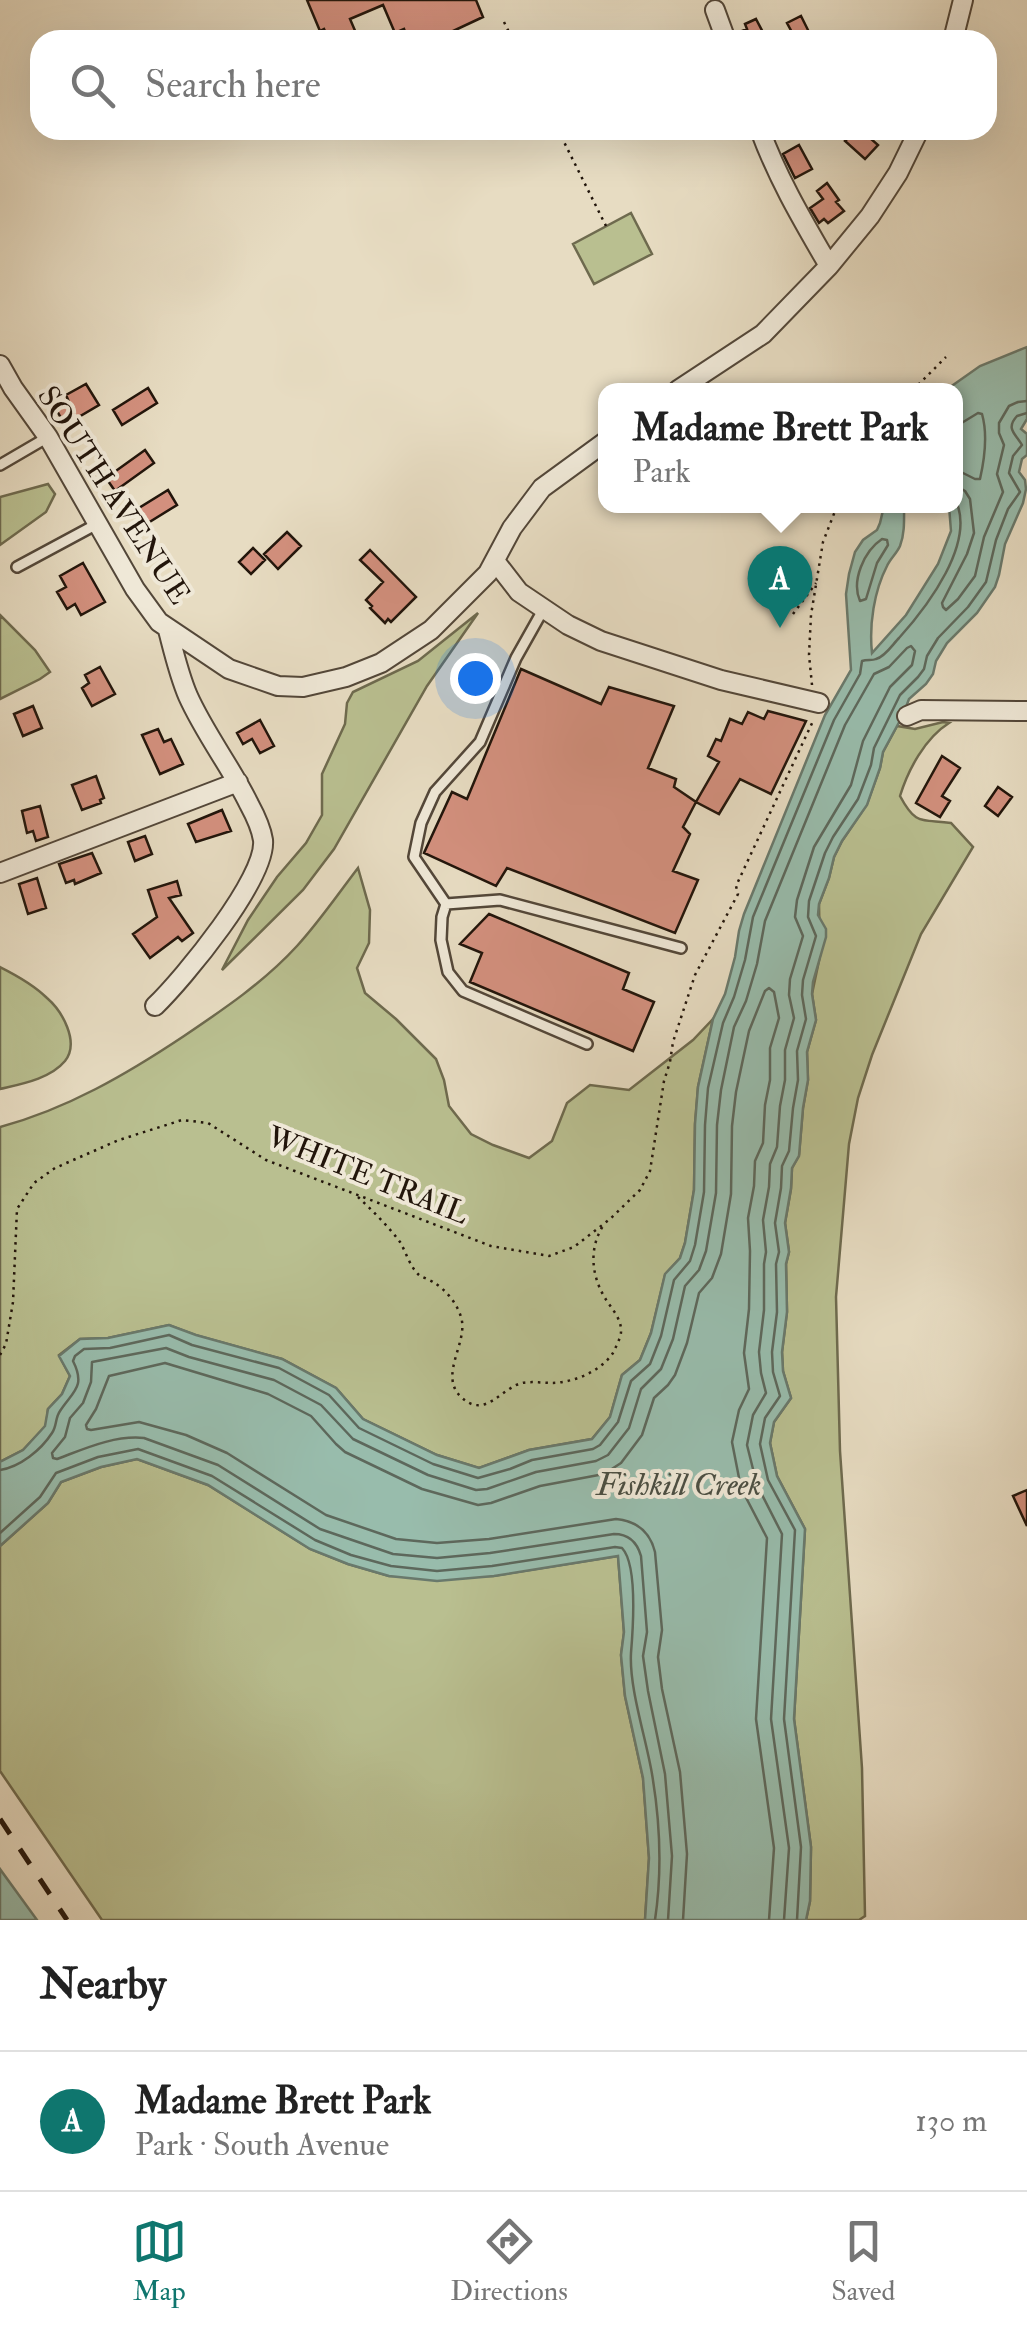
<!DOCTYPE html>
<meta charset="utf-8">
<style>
body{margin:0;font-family:"IM FELL Double Pica",serif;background:#f6f6f6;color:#222}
.you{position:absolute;left:475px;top:678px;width:35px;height:35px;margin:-25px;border:8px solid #fff;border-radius:50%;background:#1a73e8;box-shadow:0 0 0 15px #1a73e833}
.badge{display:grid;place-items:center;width:65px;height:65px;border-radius:50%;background:#0f766e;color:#fff;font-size:32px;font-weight:700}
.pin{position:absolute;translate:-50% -82px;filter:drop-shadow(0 2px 5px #0008)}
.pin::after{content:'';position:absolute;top:52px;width:35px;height:30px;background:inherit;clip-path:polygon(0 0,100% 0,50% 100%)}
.popup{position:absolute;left:598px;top:383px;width:365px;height:130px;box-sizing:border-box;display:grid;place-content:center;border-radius:20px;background:#fff;filter:drop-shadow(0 2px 8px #0005);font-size:32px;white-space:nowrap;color:#767676}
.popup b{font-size:38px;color:#222}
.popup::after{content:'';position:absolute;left:50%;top:100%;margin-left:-20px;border:20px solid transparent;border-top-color:#fff}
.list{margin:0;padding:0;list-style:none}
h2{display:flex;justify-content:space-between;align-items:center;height:130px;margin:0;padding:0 40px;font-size:42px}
h2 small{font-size:32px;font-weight:400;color:#767676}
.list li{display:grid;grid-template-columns:65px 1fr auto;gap:30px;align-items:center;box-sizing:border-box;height:140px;padding:0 40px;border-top:2px solid #e0e0e0}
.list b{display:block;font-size:38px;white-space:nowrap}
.list p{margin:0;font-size:32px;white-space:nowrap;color:#767676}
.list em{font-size:32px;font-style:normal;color:#767676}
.icon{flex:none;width:55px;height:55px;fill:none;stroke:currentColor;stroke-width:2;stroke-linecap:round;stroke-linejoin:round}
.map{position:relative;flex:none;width:1027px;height:1920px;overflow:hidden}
.search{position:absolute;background:#fff;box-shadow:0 10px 40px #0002;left:30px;right:30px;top:30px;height:110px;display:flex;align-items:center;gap:25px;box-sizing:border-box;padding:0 35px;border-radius:30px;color:#767676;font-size:38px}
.sheet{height:270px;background:#fff}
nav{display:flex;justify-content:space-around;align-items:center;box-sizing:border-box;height:140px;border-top:2px solid #e0e0e0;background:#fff;font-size:28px;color:#767676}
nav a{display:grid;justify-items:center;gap:5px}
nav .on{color:#0f766e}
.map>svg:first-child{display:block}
.green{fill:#b9bf90;stroke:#6e6a4e;stroke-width:2.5}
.water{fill:#98bcac;stroke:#69796c;stroke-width:2.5}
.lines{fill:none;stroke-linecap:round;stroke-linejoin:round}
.shore{stroke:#5d685c;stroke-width:2.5}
.building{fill:#d3907e;stroke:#22150b;stroke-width:2.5}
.lane-casing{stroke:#534739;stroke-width:14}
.street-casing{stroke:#534739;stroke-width:22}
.path{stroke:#22150b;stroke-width:2.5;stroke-dasharray:2.5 5;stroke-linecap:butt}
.lane{stroke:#efe8d7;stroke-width:9}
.street{stroke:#efe8d7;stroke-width:18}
.rail{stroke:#22150b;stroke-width:5;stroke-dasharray:18 18;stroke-linecap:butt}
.labels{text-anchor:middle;stroke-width:8;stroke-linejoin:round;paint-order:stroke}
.street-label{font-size:30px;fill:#22150b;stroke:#efe8d7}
.water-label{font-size:32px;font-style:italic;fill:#4b4f43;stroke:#efe8d7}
</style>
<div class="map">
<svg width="1027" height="1920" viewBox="0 0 1027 1920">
<rect width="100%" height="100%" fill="#e7dcc2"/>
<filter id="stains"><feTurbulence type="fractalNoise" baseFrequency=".002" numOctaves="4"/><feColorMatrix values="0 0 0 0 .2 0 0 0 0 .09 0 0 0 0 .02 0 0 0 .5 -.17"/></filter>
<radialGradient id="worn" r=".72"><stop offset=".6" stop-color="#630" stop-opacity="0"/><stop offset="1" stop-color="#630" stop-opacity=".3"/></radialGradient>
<path class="green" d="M631 213 652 254 594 284 573 244Z
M48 484 55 494 46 512 0 545V497Z
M478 613 427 686 334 849 303 890 222 970 248 920 277 877 306 843 322 815V774L345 724 347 703 353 692 418 661Z
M0 615 35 650 50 672 40 679 0 699Z
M943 722 949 723C925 738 908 770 900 796 916 826 921 819 951 823L973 847 921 934 872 1055 858 1098 849 1144 836 1297 840 1451 862 1768 865 1916 859 1920H806L810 1901 811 1847 794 1719 805 1529 777 1476 770 1443 774 1422 791 1398 783 1371 782 1352 787 1312 786 1264 789 1252 785 1223 791 1189 792 1168 799 1155 803 1108 808 1080 807 1052 816 1020 812 994 820 956 819 904 829 878 834 857 842 841 867 804 880 768 883 752 897 726 915 729Z
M358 868 370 910 369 943 357 968 365 993 396 1019 436 1059 444 1080 449 1106 471 1134 493 1145 529 1158 552 1141 567 1103 590 1085 629 1090 693 1040 713 1019 698 1087 695 1124 694 1190 685 1243 680 1258 665 1275 651 1333 640 1360 622 1375 610 1417 592 1439 529 1450 479 1468 437 1455 363 1419 336 1388 282 1359 195 1335 169 1325 108 1338 80 1339 59 1355 70 1376 62 1394 48 1409 46 1426 23 1450 0 1462V1127C67 1109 127 1074 184 1036 224 1009 264 982 297 946 319 922 338 894 358 868Z
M0 967C16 975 34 985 47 998 62 1011 80 1042 65 1061 50 1079 21 1084 0 1089Z
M137 1459 208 1485 310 1549 348 1564 389 1576H493L618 1556 624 1633 621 1655 625 1696 643 1778 649 1858 645 1920H102L0 1771V1546L48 1503 61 1482 101 1467Z"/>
<path class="water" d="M1027 347V419L1021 429 1027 434V455L1022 459 1019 472 1025 480 1026 489 1023 503 1005 544 999 575 995 587 977 613 947 643 936 661 933 674 926 684 909 699 903 715 883 752 880 768 867 805 842 841 834 857 829 878 819 904 818 915 826 929V937L813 982 812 994 816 1020 807 1052 808 1080 803 1108 799 1156 792 1168 791 1188 785 1223 789 1252 786 1264 787 1312 782 1352 783 1371 791 1398 774 1422 770 1443 777 1476 805 1529 794 1719 811 1847 810 1901 806 1920H645L649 1858 643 1778 625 1696 621 1655 624 1632 618 1556 494 1576 437 1581 389 1576 348 1564 310 1549 208 1485 137 1459 101 1467 61 1482 48 1503 0 1546V1462L23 1450 45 1426 48 1409 62 1394 70 1376 59 1356 80 1339 108 1338 169 1325 196 1335 282 1359 336 1388 363 1419 437 1455 479 1468 529 1450 592 1439 610 1417 622 1375 640 1360 651 1333 665 1274 680 1258 685 1243 694 1190 695 1124 698 1087 713 1019 725 994 735 957 739 931 744 914 825 715 851 670 846 594 849 574 855 552 863 540 877 530 880 523 884 506H904C904 519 905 533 900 546 897 553 890 559 887 566 874 591 869 625 872 653L906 615 938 564 951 531 949 506H955V390H946L980 366Z
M0 1869 37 1920H0Z"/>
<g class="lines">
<path class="shore" d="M955 427 978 413 982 414C988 435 985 457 980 479H975L955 469
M955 485 965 491 970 499 974 533 967 554 942 603 943 607 946 610 958 599 975 576 984 537 1003 492 997 474 1004 445 999 433V423L1009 406 1018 402 1027 401
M882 539 887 540 888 545 877 563 866 599 860 601C851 581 864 551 882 539Z
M0 1470C20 1467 41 1450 52 1433 57 1426 55 1418 60 1411 73 1391 86 1387 73 1361L75 1356 84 1349 110 1348 169 1335 192 1345 279 1368 329 1395 359 1428 433 1464 478 1478 510 1469 532 1460 593 1449 600 1445 618 1422 631 1381 650 1364 661 1336 674 1280 690 1261 695 1245 704 1192 705 1125 708 1088 723 1023 734 997 745 960 753 917 834 720 860 674 862 661C867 659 872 661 876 659 885 657 893 644 899 638 927 607 977 542 955 499
M0 1533 40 1497 56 1473 98 1457 138 1449 212 1476 315 1540 351 1555 391 1566 437 1571 492 1566 615 1547 622 1548C638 1565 633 1629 631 1653 629 1688 646 1738 652 1774 660 1821 662 1873 655 1920
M668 1920 672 1856 665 1774 648 1691 643 1656 647 1632 641 1556C637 1542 628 1534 614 1534L490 1553 437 1558 393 1554 320 1529 218 1465 144 1438C114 1435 84 1449 57 1459L53 1458 52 1453 65 1437 70 1418 83 1403 91 1382 92 1362 166 1348 189 1357 274 1380 321 1405 353 1439 428 1475 476 1490 487 1489 536 1472 596 1461 608 1455 629 1428 641 1389 661 1369 673 1339 685 1286 699 1270 706 1251 716 1193 717 1125 721 1090 734 1027 746 1001 757 964 765 921 845 725 874 674 889 667 907 648 911 646 915 651 912 665 890 687 863 741 851 785 814 847 797 900 795 917 803 936 790 979 789 995 794 1018 785 1050V1080L780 1106 777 1147 770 1164 769 1187 763 1220 766 1252 764 1264V1310L759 1352 761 1373 766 1393 753 1415 747 1445 757 1485 782 1534 771 1719 789 1848 784 1920
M683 1920 687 1854 680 1772 662 1689 658 1657 662 1630 655 1552C650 1532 637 1521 616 1519L489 1539 437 1543 396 1539 326 1515 227 1453 186 1435 139 1422 91 1430 87 1429 86 1425 96 1409 109 1376 165 1363 268 1394 311 1416 336 1444 345 1452 422 1489 478 1505 491 1503 540 1486 604 1474 621 1463 642 1435 654 1398 668 1385 675 1375 687 1343 699 1293 712 1278 721 1254 731 1194 732 1126 736 1092 749 1031 765 991 769 988 774 992 779 1018 770 1048V1080L765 1105 763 1143 755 1161 754 1186 748 1218 750 1251 749 1309 744 1353 749 1389 739 1410 732 1442 741 1488 767 1538 756 1719 774 1848 769 1920
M797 1920 801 1847 784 1719 795 1530 768 1480 760 1444 765 1418 780 1396 773 1372 772 1352 777 1312 776 1264 779 1252 775 1223 781 1188 782 1166 789 1151 793 1108 798 1080 797 1051 806 1019 802 995 803 980 816 936 808 917 809 901 825 853 833 837 858 799 871 765 874 748 900 695 918 677 924 669 927 656 938 638 968 607 986 582 996 540 1008 509 1020 492 1009 473 1013 456 1022 445C1016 434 1005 429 1017 416L1027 413"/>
</g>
<path class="building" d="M307 0H476L483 17 434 40H408L404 29 395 33 383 5 350 19 359 40H329L324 29 320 31Z
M801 16 808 30 794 36 787 23Z
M756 19 767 40H738L737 33 747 29 745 24Z
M856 130H861L878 145 865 159 845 141Z
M799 145 812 169 795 178 783 154Z
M827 183 839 200 836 202 844 211 828 223 824 219 819 223 810 208 823 199 817 191Z
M86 384 99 405 65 425 56 409 69 402 66 395Z
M148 388 157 403 122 425 113 410Z
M145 450 154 463 115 491 106 478Z
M168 490 177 505 143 526 134 511Z
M287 532 301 546 278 569 264 554Z
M253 548 265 560 251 574 239 562Z
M370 550 416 597 391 622 388 619 385 623 370 608 372 606 366 600 383 582 360 560Z
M83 563 105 602 81 615 75 604 67 609 57 592 66 587 60 576Z
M100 667 115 694 92 706 82 688 89 683 85 675Z
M521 669 601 704 609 687 674 706 648 768 676 779 674 787 696 802 683 827 690 834 673 871 698 880 675 933 507 868 496 886 424 853 452 792 467 799Z
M33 706 42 728 23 736 14 714Z
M768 711 806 721 771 794 740 779 719 814 696 802 719 762 708 756 716 739 721 741 730 719 742 724 748 712 764 719Z
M260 720 274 746 260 753 252 739 243 744 237 733Z
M158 729 164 742 171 739 183 764 160 774 142 735Z
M942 756 960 768 942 796 950 801 940 817 916 803Z
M96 776 104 798 100 800 101 803 82 810 72 785Z
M998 787 1012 797 998 816 985 806Z
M40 806 48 837 36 841 33 831 27 833 22 811Z
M222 810 231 831 196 842 188 824Z
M145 836 152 854 135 861 128 842Z
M92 853 101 873 75 884 74 880 66 883 59 864Z
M37 878 46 908 28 914 19 884Z
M177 881 181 895 169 898 193 933 182 941 178 937 150 958 133 934 157 917 148 890Z
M489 914 629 973 623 989 654 1002 633 1051 470 982 482 953 460 944Z
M1027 1490V1526L1013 1496Z"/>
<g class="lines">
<g class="lane-casing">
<path id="lane" d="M0 465 48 437
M17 567 97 524
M543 610 516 658 480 742 435 792 421 823 414 857 446 904 442 917 441 940 448 972 463 991 587 1044
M446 904 500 900 681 948"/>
</g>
<g class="street-casing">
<path id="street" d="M715 10 726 40
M953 40 963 0
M760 130C778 179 803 221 829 266
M0 365 13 388 48 437 135 589 159 622 229 669 278 686 303 687 346 677 381 663 431 630 488 573 512 528 542 488 605 442
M678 390 763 334 829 266 870 216 898 173 919 130
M495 561 519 592 568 625 601 641 721 680 819 703
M907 716 921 710 1027 711
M0 873 238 782
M155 1006C183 979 267 878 263 840 261 827 255 815 249 804 231 767 205 734 188 696 179 675 174 653 168 630"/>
</g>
<path class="path" d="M504 22 513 40
M558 130 606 226
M913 390 946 357
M793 614 816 583
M812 685 809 655 811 615 823 542 837 506
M358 1197C372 1210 388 1226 400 1242 406 1252 410 1267 419 1275 420 1276 432 1281 433 1282 445 1289 457 1303 461 1317 469 1342 438 1375 461 1397 485 1420 501 1388 522 1383 532 1381 543 1383 553 1383 574 1382 600 1372 613 1353 615 1349 621 1337 621 1332 622 1319 611 1308 605 1298 591 1275 589 1248 603 1226
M0 1355 6 1344 13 1302 17 1209 34 1183 55 1168 119 1140 182 1120 208 1123 266 1160 491 1246 549 1256 574 1247 610 1219 640 1190 650 1171 664 1081 670 1062 673 1042 695 975 738 894 736 886 813 721"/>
<use href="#lane" class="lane"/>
<use href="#street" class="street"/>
<path class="rail" d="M0 1819 67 1920"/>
</g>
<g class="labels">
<g class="street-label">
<text transform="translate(114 495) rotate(57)" y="10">SOUTH AVENUE</text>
<text transform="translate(368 1175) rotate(22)" y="10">WHITE TRAIL</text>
</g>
<g class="water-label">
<text x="679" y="1495">Fishkill Creek</text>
</g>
</g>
<rect width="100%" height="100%" filter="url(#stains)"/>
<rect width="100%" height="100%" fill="url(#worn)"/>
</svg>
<div class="you"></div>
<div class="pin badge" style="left:780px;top:628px">A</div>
<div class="popup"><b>Madame Brett Park</b>Park</div>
<div class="search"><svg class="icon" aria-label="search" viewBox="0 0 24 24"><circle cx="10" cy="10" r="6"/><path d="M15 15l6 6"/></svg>Search here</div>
</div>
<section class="sheet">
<h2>Nearby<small></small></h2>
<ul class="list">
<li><span class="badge">A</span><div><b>Madame Brett Park</b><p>Park · South Avenue</p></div><em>130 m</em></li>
</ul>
</section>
<nav>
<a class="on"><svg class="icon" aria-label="map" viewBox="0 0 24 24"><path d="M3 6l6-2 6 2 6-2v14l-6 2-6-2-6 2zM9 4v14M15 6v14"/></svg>Map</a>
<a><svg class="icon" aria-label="directions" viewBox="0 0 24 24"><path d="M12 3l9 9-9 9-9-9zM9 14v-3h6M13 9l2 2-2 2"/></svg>Directions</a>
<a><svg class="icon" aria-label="saved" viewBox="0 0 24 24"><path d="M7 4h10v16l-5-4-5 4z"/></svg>Saved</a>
</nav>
